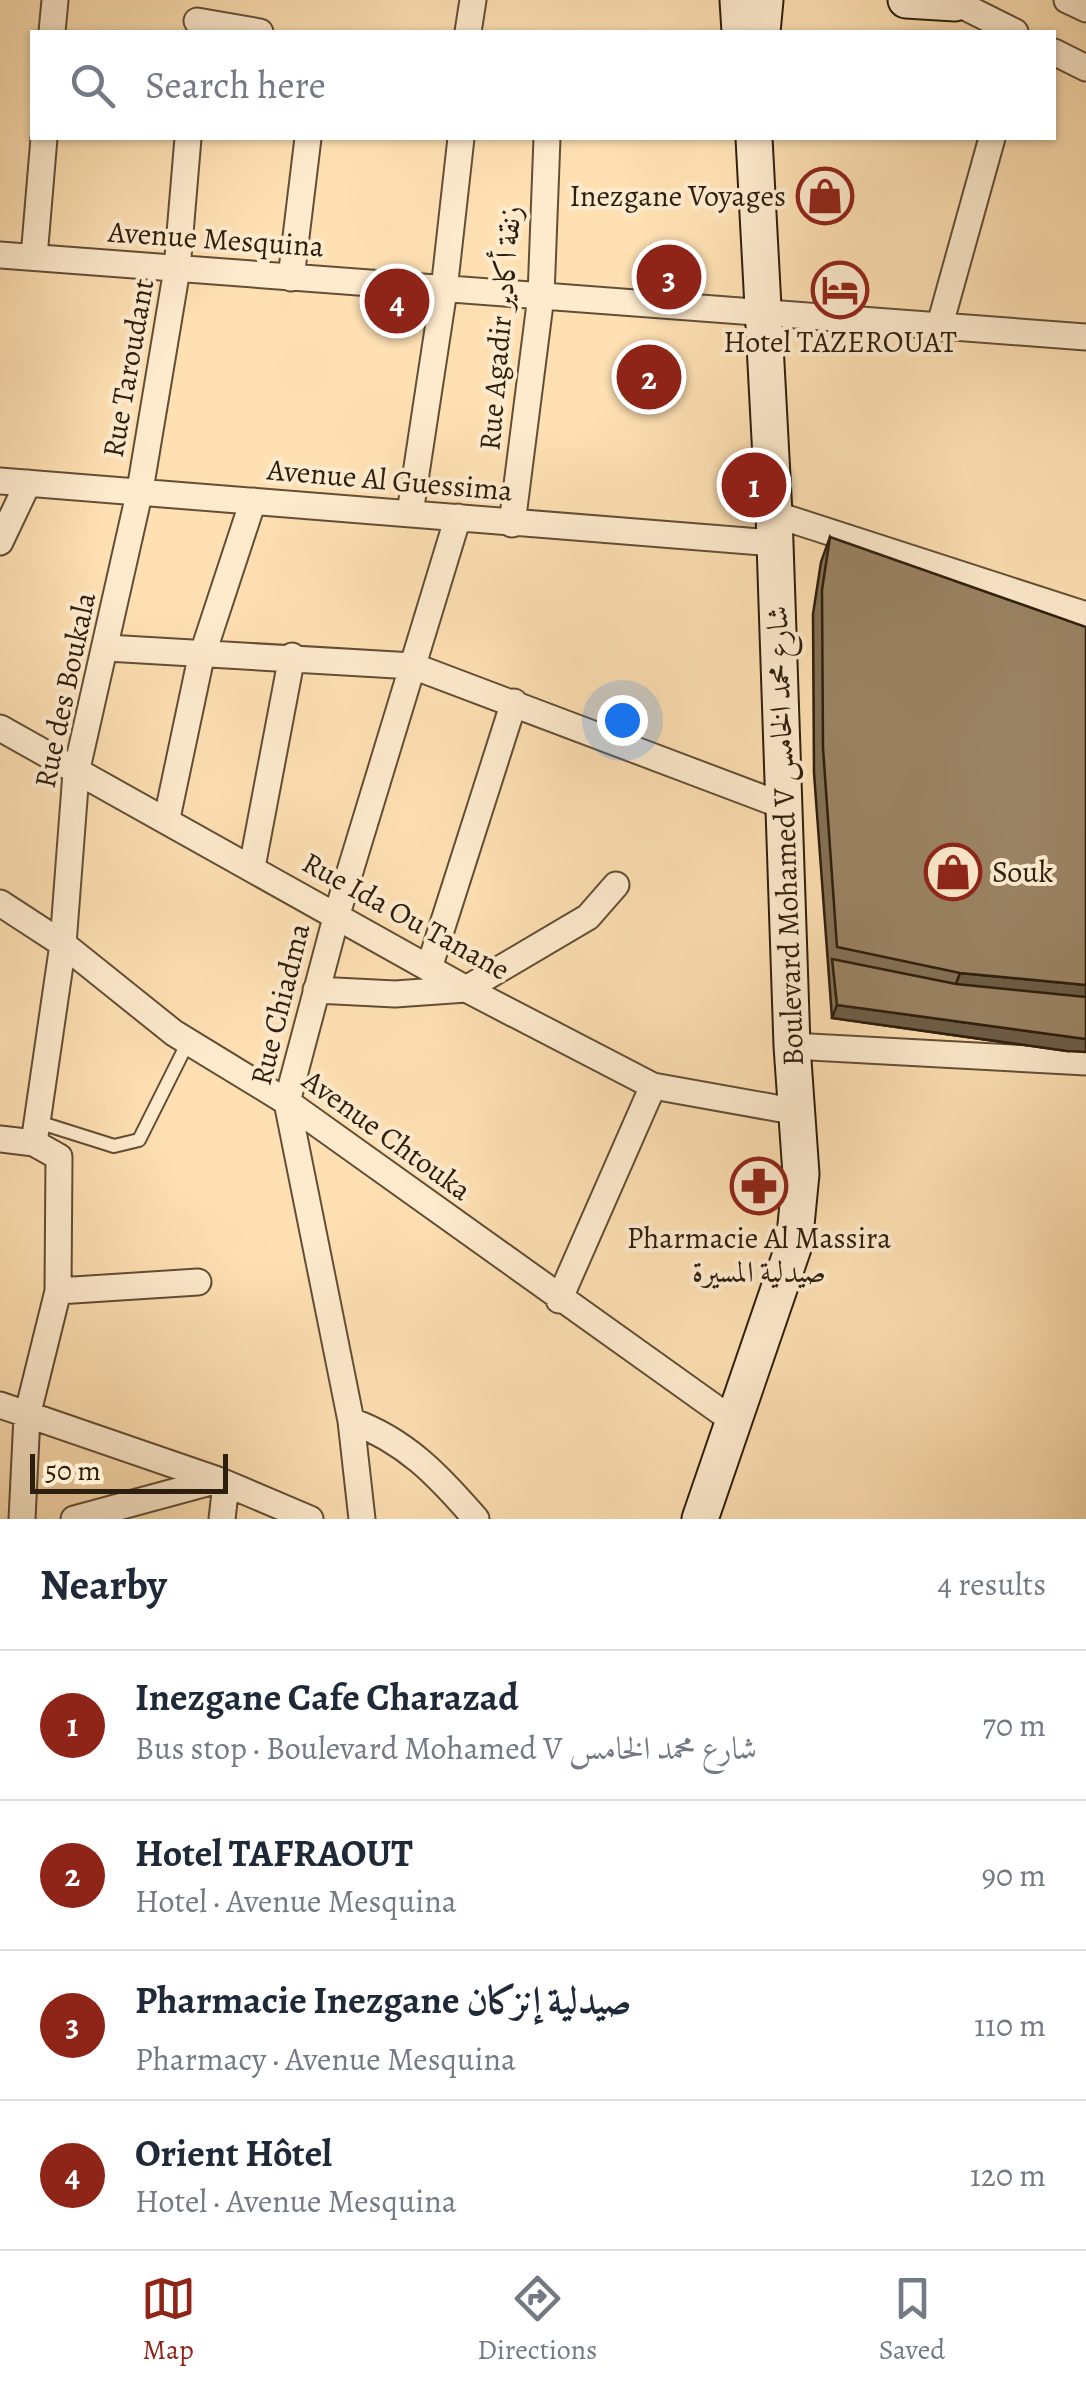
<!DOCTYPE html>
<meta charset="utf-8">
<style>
body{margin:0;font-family:Alegreya,Amiri,serif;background:#f2f2f3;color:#1f2937}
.scale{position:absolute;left:30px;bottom:25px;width:198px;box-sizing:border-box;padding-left:10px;border:5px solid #2e1e0d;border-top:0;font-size:28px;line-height:35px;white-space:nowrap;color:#2e1e0d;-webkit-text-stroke:8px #feebce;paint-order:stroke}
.you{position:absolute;left:622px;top:720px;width:35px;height:35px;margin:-25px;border:8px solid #fff;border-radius:50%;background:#1a73e8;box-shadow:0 0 0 15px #1a73e833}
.badge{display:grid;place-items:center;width:65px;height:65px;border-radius:50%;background:#8f2418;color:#fff;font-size:32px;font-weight:700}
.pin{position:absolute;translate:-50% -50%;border:5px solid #fff;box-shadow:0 2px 10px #0006}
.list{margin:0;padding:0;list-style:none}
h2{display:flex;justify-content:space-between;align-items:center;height:130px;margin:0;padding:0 40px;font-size:42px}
h2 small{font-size:32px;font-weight:400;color:#747a83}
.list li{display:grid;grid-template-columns:65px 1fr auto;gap:30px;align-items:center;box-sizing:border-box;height:150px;padding:0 40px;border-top:2px solid #e0e1e3}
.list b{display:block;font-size:38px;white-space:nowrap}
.list p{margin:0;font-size:32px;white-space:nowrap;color:#747a83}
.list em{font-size:32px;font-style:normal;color:#747a83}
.icon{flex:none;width:55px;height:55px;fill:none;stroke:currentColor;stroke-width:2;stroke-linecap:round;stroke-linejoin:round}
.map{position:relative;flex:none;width:1086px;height:1519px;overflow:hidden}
.search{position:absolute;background:#fff;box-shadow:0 2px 8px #0004;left:30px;right:30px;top:30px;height:110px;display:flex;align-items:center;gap:25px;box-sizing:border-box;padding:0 35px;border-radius:0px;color:#747a83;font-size:38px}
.sheet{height:730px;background:#fff}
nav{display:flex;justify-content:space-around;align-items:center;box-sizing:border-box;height:140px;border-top:2px solid #e0e1e3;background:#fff;font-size:28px;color:#747a83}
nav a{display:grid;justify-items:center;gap:5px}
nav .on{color:#8f2418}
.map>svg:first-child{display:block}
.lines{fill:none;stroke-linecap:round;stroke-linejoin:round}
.lane-casing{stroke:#624e36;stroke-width:16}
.street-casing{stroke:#624e36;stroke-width:29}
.secondary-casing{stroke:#2e1e0d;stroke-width:39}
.lane{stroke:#feebce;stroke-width:12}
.street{stroke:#feebce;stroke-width:25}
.secondary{stroke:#feebce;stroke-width:35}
.wall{fill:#847155;stroke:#2e1e0d;stroke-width:2.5}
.shaded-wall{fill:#6c5c45;stroke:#2e1e0d;stroke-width:2.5}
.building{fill:#9a8363;stroke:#2e1e0d;stroke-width:2.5}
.labels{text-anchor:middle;stroke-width:8;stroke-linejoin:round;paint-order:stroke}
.poi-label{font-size:30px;fill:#2e1e0d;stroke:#feebce}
.street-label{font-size:30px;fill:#2e1e0d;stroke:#feebce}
</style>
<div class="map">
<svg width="1086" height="1519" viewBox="0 0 1086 1519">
<rect width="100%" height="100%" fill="#fee0b3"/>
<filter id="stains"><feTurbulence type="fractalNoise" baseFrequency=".002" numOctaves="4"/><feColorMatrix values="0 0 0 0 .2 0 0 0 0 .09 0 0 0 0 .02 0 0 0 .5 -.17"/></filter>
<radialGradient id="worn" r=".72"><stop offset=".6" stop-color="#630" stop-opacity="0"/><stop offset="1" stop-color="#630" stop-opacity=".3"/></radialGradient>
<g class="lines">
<g class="lane-casing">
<path id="lane" d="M38 1122 114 1146 139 1140 188 1042"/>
</g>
<g class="street-casing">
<path id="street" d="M951 0 1015 32
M1067 0 1086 9
M197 21 260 32
M52 32 55 0
M468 32 473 0
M1054 52 1086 68
M0 255 1086 337
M34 257 44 138
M291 278 308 138
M939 328 992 138
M0 481 774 543
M410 513 444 290 461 138
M774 514 1086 615
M512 524 541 296 547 138
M0 542 28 483
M107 648 413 666 781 805
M0 728 466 989 653 1086 798 1112
M167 818 200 662 253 501
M252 867 292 656
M0 903 63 944 174 1033 287 1102 735 1422
M429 968 514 702
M316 990 395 994 466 989 588 917 616 885
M792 1046 1086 1062
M0 1139 34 1143 59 1157 58 1291 27 1416 22 1519
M34 1143 63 944 76 773 140 490 177 269 188 138
M58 1291 198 1282
M559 1300 653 1086
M0 1405 218 1480 310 1519
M351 1421C405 1440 439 1476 476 1519
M74 1519 218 1480
M222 1519 226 1484
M362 1519 351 1421 287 1102 337 914 458 517"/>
</g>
<g class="secondary-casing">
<path id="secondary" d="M738 0 740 32
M906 0 955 3
M762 32 765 0
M700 1519 794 1245 801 1174 792 1046 774 514 754 138"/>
</g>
<use href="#lane" class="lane"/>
<use href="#street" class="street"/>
<use href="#secondary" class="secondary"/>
</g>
<path class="wall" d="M830 537 1067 1051 832 1018 814 773 813 614 821 562Z"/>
<path class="shaded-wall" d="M960 973 1086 985V1010L951 997Z
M837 1005 1086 1039V1052L1067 1051 832 1018Z"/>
<path class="building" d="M830 537 1086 627V985L960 973 837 947 823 748 822 590Z
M832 959 956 984 1086 997V1039L837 1005Z"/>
<defs>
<g id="shop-ring" transform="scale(2.875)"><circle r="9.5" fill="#feebce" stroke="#8f2418" stroke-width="1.5"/><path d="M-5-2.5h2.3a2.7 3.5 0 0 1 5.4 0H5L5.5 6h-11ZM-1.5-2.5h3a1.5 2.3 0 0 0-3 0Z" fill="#8f2418"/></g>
<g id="hotel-ring" transform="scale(2.875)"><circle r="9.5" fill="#feebce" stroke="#8f2418" stroke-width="1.5"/><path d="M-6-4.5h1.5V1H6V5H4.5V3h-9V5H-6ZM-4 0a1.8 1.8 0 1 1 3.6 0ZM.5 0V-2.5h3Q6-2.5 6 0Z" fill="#8f2418"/></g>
<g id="pharmacy-ring" transform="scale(2.875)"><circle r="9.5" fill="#feebce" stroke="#8f2418" stroke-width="1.5"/><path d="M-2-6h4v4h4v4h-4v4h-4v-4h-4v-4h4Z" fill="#8f2418"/></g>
</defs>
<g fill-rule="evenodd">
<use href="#shop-ring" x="825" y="196"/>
<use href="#hotel-ring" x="840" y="290"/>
<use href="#shop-ring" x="953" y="872"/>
<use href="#pharmacy-ring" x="759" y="1186"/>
</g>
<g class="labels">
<g class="poi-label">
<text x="786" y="206" text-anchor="end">Inezgane Voyages</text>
<text x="840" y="352">Hotel TAZEROUAT</text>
<text x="992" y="882" text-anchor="start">Souk</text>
<text x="759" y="1248">Pharmacie Al Massira<tspan x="759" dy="34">صيدلية المسيرة</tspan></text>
</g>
<g class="street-label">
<text transform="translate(216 239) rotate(4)" y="10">Avenue Mesquina</text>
<text transform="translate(500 328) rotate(-85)" y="10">Rue Agadir زنقة أكادير</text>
<text transform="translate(128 368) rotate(-80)" y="10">Rue Taroudant</text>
<text transform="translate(390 480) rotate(5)" y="10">Avenue Al Guessima</text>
<text transform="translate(65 690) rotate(-78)" y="10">Rue des Boukala</text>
<text transform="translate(785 836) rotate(-92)" y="10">Boulevard Mohamed V شارع محمد الخامس</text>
<text transform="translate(406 916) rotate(29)" y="10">Rue Ida Ou Tanane</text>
<text transform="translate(280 1004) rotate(-76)" y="10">Rue Chiadma</text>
<text transform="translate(387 1135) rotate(36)" y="10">Avenue Chtouka</text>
</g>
</g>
<rect width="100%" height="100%" filter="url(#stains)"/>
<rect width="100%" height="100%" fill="url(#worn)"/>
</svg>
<div class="scale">50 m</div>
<div class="you"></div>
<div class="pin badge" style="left:754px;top:485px">1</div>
<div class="pin badge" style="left:649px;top:377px">2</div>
<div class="pin badge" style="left:669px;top:277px">3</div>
<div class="pin badge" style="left:397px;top:301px">4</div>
<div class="search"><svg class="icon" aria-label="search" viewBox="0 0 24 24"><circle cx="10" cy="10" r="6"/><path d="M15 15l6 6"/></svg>Search here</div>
</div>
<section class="sheet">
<h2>Nearby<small>4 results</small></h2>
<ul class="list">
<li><span class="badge">1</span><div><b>Inezgane Cafe Charazad</b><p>Bus stop · Boulevard Mohamed V شارع محمد الخامس</p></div><em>70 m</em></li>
<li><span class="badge">2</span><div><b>Hotel TAFRAOUT</b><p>Hotel · Avenue Mesquina</p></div><em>90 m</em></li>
<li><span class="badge">3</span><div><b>Pharmacie Inezgane صيدلية إنزكان</b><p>Pharmacy · Avenue Mesquina</p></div><em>110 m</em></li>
<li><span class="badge">4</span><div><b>Orient Hôtel</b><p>Hotel · Avenue Mesquina</p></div><em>120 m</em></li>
</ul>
</section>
<nav>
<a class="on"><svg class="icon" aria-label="map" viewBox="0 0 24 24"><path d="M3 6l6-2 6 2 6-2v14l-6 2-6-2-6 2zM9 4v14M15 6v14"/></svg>Map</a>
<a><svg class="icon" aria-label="directions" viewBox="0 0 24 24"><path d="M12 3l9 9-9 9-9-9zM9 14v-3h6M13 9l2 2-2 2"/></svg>Directions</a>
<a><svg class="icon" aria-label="saved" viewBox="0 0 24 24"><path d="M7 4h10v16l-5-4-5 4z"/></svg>Saved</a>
</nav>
